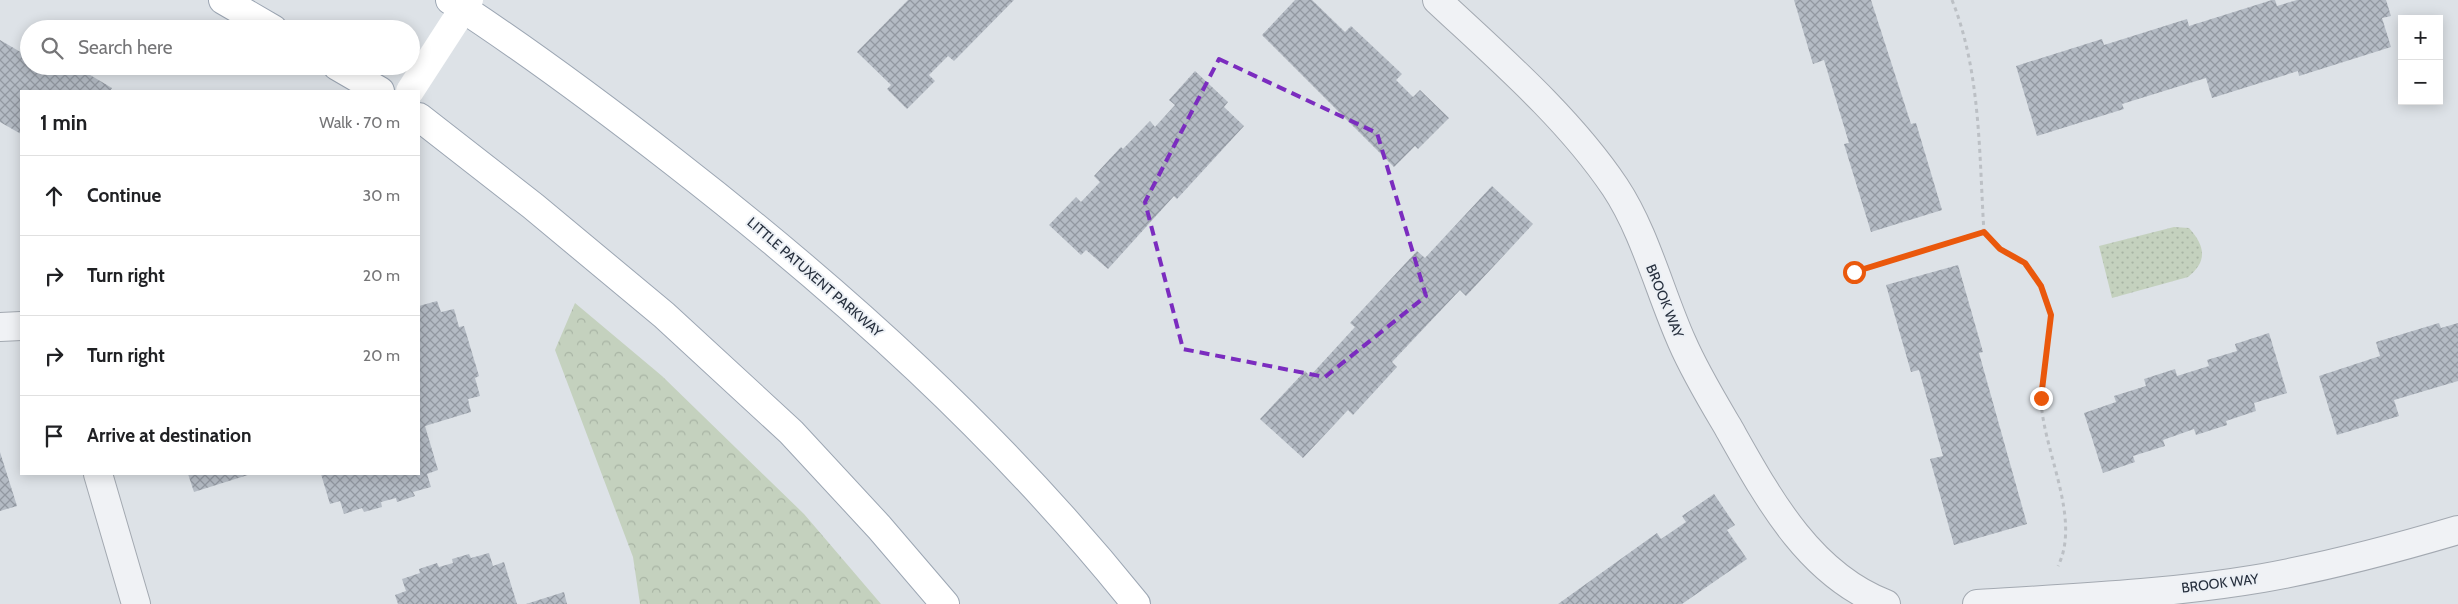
<!DOCTYPE html>
<meta charset="utf-8">
<style>
body{margin:0;font-family:Cabin,sans-serif;background:#f2f2f2;color:#202124}
.controls{position:absolute;right:15px;top:15px;display:grid;overflow:hidden;border-radius:0px;box-shadow:0 2px 12px #0003}
.controls button{width:45px;height:45px;display:grid;place-items:center;padding:0;border:0;border-bottom:1px solid #e0e0e0;background:#fff;color:#202124;font:25px sans-serif}
.stop{position:absolute;width:15px;height:15px;margin:-11px;border:4px solid #ea580c;border-radius:50%;background:#fff}
.stop.end{background:#ea580c;border-color:#fff;box-shadow:0 1px 5px #0008}
.list{margin:0;padding:0;list-style:none}
h2{display:flex;justify-content:space-between;align-items:center;height:65px;margin:0;padding:0 20px;font-size:21px}
h2 small{font-size:16px;font-weight:400;color:#757577}
.list li{display:grid;grid-template-columns:32px 1fr auto;gap:15px;align-items:center;box-sizing:border-box;height:80px;padding:0 20px;border-top:1px solid #e0e0e0}
.list b{display:block;font-size:19px;white-space:nowrap}
.list em{font-size:16px;font-style:normal;color:#757577}
.icon{flex:none;width:28px;height:28px;fill:none;stroke:currentColor;stroke-width:2;stroke-linecap:round;stroke-linejoin:round}
.map{position:relative;flex:none;width:2458px;height:604px;overflow:hidden}
.search{position:absolute;background:#fff;box-shadow:0 2px 12px #0003;left:20px;top:20px;width:400px;height:55px;display:flex;align-items:center;gap:12px;box-sizing:border-box;padding:0 18px;border-radius:28px;color:#757577;font-size:19px}
.panel{position:absolute;background:#fff;box-shadow:0 2px 12px #0003;left:20px;top:90px;width:400px;height:385px;border-radius:0px}
.map>svg:first-child{display:block}
.forest{fill:url(#forest-crowns)}
.park{fill:url(#park-dots)}
.building{fill:url(#building-cross-hatch)}
.lines{fill:none;stroke-linecap:round;stroke-linejoin:round}
.street-casing{stroke:#a3a9b1;stroke-width:30}
.primary-casing{stroke:#9ca6b3;stroke-width:30}
.path{stroke:#bcc0c5;stroke-width:3;stroke-dasharray:4 4;stroke-linecap:butt}
.street{stroke:#f0f2f5;stroke-width:28}
.secondary{stroke:#fff;stroke-width:28}
.primary{stroke:#fff;stroke-width:28}
.route{stroke:#ea580c;stroke-width:6}
.marked{fill:none;stroke:#7b2cbf;stroke-width:4;stroke-dasharray:10 6;stroke-linejoin:round}
.labels{text-anchor:middle;stroke-width:4;stroke-linejoin:round;paint-order:stroke}
.street-label{font-size:14px;fill:#27303e;stroke:#ecf0f5}
</style>
<div class="map">
<svg width="2458" height="604" viewBox="0 0 2458 604">
<defs>
<pattern id="forest-crowns" width="20" height="18" patternUnits="userSpaceOnUse" patternTransform="scale(1.25)"><rect width="20" height="18" fill="#c4d1be"/><path d="M2 6a3 3 0 1 1 6 0M12 15a3 3 0 1 1 6 0" fill="none" stroke="#a8b4a4"/></pattern>
<pattern id="park-dots" width="8" height="8" patternUnits="userSpaceOnUse" patternTransform="scale(1.25)"><rect width="8" height="8" fill="#c4d1be"/><path d="M2 2h.1M6 6h.1" fill="none" stroke="#a8b4a4" stroke-width="1.8" stroke-linecap="round"/></pattern>
<pattern id="building-cross-hatch" width="8" height="8" patternUnits="userSpaceOnUse" patternTransform="scale(1.25)"><rect width="8" height="8" fill="#b4bbc4"/><path d="M0 0l8 8M0 8l8-8" fill="none" stroke="#9298a1"/></pattern>
</defs>
<rect width="100%" height="100%" fill="#dde2e7"/>
<path class="forest" d="M575 303 662 376 804 514 881 604H640L633 557 555 350Z"/>
<path class="park" d="M2174 227 2189 228C2205 246 2208 261 2188 277L2112 298 2099 246Z"/>
<path class="building" d="M908 0H1014L954 61 948 56 929 75 935 81 907 109 887 89 891 85 857 52Z
M1295 0H1312L1345 32 1351 26 1402 74 1396 80 1413 97 1420 90 1449 118 1418 149 1415 146 1394 167 1262 35Z
M1794 0H1871L1911 124 1916 123 1942 210 1871 232 1844 144 1849 143 1824 60 1813 64Z
M2272 0H2275L2277 6 2297 0H2386L2391 16 2382 18 2391 47 2299 76 2298 71 2212 98 2206 78 2122 104 2124 109 2037 136 2016 66 2102 39 2104 45 2187 19 2189 26Z
M0 40 29 57V66H75L112 88 110 91H21V134L0 122Z
M1195 71 1228 102 1224 107 1244 126 1177 199 1174 196 1108 269 1086 250 1081 255 1049 225 1076 197 1081 202 1100 182 1094 176 1121 147 1123 149 1150 121 1155 127 1175 105 1169 100Z
M1492 186 1533 224 1466 296 1460 290 1392 362 1397 367 1353 415 1348 410 1303 458 1260 419 1305 371 1310 376 1333 351 1355 327 1350 323 1417 251 1425 258Z
M1958 265 1983 352 1979 353 2027 524 1954 545 1930 459 1943 456 1919 370 1911 372 1886 285Z
M437 301 441 312 454 309 459 327 464 326 479 376 475 378 480 396 468 399 471 412 425 426 438 470 427 474 431 487 413 492 415 496 397 502 396 498 381 502 382 507 364 512 362 508 344 514 340 501 330 504 321 474H419V306Z
M2439 323 2441 328 2458 323V381L2394 400 2399 416 2337 435 2319 376 2380 356 2376 342Z
M2269 333 2287 393 2254 403 2256 411 2226 421 2227 425 2196 435 2194 429 2163 440 2165 446 2133 456 2135 462 2103 473 2084 413 2116 402 2114 396 2146 386 2144 379 2175 369 2177 376 2209 366 2207 360 2237 351 2235 344Z
M0 452 17 506 0 511Z
M188 474H251L194 492Z
M1714 494 1735 525 1727 530 1747 559 1682 604H1558L1657 533 1661 539 1686 522 1682 516Z
M489 553 493 566 504 562 517 604H398L395 595 406 591 402 579 420 573 419 569 437 563 439 567 453 563 452 559 469 554 471 558Z
M564 592 567 604H526Z"/>
<g class="lines">
<g class="street-casing">
<path id="street" d="M1437 0C1498 57 1568 117 1615 187 1645 232 1660 293 1682 342 1695 372 1712 400 1728 427 1767 496 1808 574 1886 604
M0 327 21 326
M98 474 136 604
M1977 604C2072 598 2169 594 2263 578 2330 566 2394 549 2458 530"/>
</g>
<g class="primary-casing">
<path id="primary" d="M223 0 273 29
M450 0C527 50 602 106 674 162 845 295 1001 436 1136 604
M337 66 380 91
M419 117 533 206 664 315 791 432 879 527 945 604"/>
</g>
<path class="path" d="M1952 0C1981 72 1979 155 1984 232 1989 238 1994 244 2000 249 2017 263 2029 262 2041 286 2061 323 2041 359 2041 398 2042 449 2082 518 2058 566
M1854 272 1984 232"/>
<use href="#street" class="street"/>
<path class="secondary" d="M410 91 469 0"/>
<use href="#primary" class="primary"/>
</g>
<g class="lines">
<path class="route" d="M1854 272 1984 232 2000 249 2025 263 2041 286 2051 315 2041 398"/>
</g>
<path class="marked" d="M1219 59 1377 133 1426 296 1325 377 1183 349 1145 202Z"/>
<g class="labels">
<g class="street-label">
<text transform="translate(815 277) rotate(41)" y="5">LITTLE PATUXENT PARKWAY</text>
<text transform="translate(1665 301) rotate(68)" y="5">BROOK WAY</text>
<text transform="translate(2220 583) rotate(-7)" y="5">BROOK WAY</text>
</g>
</g>
</svg>
<div class="controls">
<button>+</button>
<button>−</button>
</div>
<div class="stop" style="left:1854px;top:272px"></div>
<div class="stop end" style="left:2041px;top:398px"></div>
<div class="search"><svg class="icon" aria-label="search" viewBox="0 0 24 24"><circle cx="10" cy="10" r="6"/><path d="M15 15l6 6"/></svg>Search here</div>
<section class="panel">
<h2>1 min<small>Walk · 70 m</small></h2>
<ul class="list">
<li><svg class="icon" aria-label="ahead" viewBox="0 0 24 24"><path d="M12 20V5M6 11l6-6 6 6"/></svg><div><b>Continue</b></div><em>30 m</em></li>
<li><svg class="icon" aria-label="right" viewBox="0 0 24 24"><path d="M7 20v-9h11M14 6l5 5-5 5"/></svg><div><b>Turn right</b></div><em>20 m</em></li>
<li><svg class="icon" aria-label="right" viewBox="0 0 24 24"><path d="M7 20v-9h11M14 6l5 5-5 5"/></svg><div><b>Turn right</b></div><em>20 m</em></li>
<li><svg class="icon" aria-label="arrive" viewBox="0 0 24 24"><path d="M6 21V4h12l-3 4 3 4H6"/></svg><div><b>Arrive at destination</b></div></li>
</ul>
</section>
</div>
